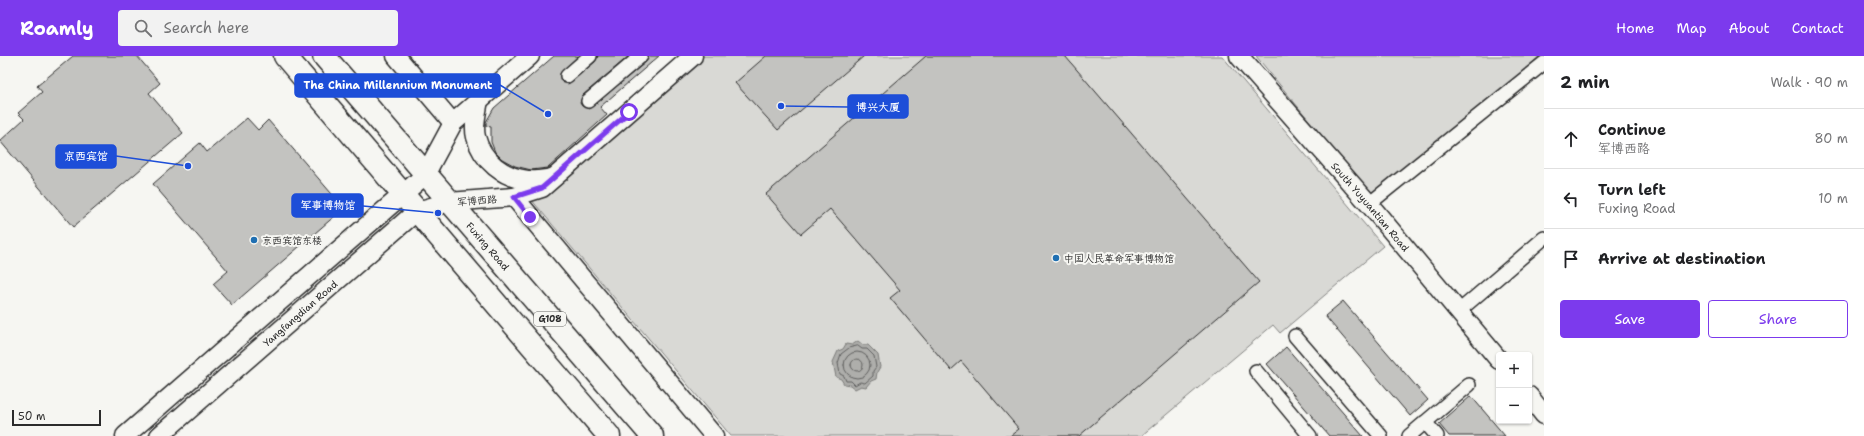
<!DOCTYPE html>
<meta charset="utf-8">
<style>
body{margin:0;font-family:"Shantell Sans","LXGW WenKai TC",sans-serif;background:#f2f2f2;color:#202124}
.controls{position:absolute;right:12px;bottom:12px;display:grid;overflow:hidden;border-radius:4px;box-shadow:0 1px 3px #0004}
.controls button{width:36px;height:36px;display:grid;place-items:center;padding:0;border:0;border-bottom:1px solid #e0e0e0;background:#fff;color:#202124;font:20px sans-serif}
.scale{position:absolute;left:12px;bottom:10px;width:89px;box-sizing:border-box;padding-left:4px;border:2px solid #2b2b2b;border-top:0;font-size:11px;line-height:14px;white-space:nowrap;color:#2b2b2b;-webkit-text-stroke:3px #f6f6f2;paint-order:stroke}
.stop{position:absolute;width:12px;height:12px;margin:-9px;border:3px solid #7c3aed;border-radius:50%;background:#fff}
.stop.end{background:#7c3aed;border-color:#fff;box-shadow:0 1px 4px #0008}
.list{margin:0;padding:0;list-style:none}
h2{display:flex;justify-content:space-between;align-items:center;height:52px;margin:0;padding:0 16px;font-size:17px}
h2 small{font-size:13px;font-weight:400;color:#757577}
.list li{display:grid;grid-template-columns:26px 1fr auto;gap:12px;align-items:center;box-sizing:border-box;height:60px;padding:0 16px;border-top:1px solid #e0e0e0}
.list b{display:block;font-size:15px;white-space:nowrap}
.list p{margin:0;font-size:13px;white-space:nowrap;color:#757577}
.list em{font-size:13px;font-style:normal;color:#757577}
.actions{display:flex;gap:8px;padding:12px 16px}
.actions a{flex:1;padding:9px 0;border:1px solid #7c3aed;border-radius:4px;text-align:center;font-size:14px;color:#7c3aed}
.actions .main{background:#7c3aed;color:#fff}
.icon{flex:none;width:22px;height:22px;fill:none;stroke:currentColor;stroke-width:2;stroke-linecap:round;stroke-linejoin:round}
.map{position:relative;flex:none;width:1544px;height:380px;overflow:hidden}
header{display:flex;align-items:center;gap:24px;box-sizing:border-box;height:56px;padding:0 20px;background:#7c3aed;color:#fff}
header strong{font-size:19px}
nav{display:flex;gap:22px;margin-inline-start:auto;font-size:14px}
.search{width:280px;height:36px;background:#f2f2f2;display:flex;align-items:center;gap:10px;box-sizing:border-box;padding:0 14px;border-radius:4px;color:#757577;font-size:15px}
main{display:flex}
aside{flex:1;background:#fff}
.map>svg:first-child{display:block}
.green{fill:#d9d9d5;stroke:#828280}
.water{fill:#aeaeab;stroke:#7a7a78}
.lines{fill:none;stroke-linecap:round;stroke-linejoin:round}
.shore{stroke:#5f5f5e;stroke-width:1}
.building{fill:#c3c3c0;stroke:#2b2b2b}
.street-casing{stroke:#2b2b2b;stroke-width:16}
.secondary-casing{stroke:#2b2b2b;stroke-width:21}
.highway-casing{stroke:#2b2b2b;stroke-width:25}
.street{stroke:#f6f6f2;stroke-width:13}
.secondary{stroke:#f6f6f2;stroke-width:18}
.highway{stroke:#f6f6f2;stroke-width:22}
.route{stroke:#7c3aed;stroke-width:5}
.poi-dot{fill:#1f6fb2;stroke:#f6f6f2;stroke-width:1.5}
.labels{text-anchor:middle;stroke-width:4;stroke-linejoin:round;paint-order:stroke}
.shield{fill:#f6f6f2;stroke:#686867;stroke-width:1}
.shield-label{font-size:9px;font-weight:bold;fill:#2b2b2b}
.street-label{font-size:10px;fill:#2b2b2b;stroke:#f6f6f2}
.poi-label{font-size:10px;fill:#2b2b2b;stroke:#f6f6f2;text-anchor:start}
.leader{fill:none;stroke:#1d4ed8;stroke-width:1.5}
.callout-dot{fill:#1d4ed8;stroke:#f6f6f2;stroke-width:1.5}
.callout{fill:#1d4ed8;stroke:#1d4ed8;stroke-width:1.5}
.callout-label{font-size:11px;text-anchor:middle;font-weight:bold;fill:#fff}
</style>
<header>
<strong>Roamly</strong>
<div class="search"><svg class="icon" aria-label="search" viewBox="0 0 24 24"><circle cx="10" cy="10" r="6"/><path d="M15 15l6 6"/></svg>Search here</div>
<nav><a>Home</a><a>Map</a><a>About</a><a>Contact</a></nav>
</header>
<main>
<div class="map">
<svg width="1544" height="380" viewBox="0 0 1544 380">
<rect width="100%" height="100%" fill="#f6f6f2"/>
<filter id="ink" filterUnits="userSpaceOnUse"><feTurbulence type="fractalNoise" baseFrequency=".025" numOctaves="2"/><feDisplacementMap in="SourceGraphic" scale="8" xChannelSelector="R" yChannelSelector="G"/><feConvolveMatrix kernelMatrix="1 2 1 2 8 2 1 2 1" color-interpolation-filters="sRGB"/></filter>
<g filter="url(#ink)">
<path class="green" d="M698 0H1222L1383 190 1280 277 1273 269 1141 380H731L530 142Z
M1256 0H1540L1374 143Z"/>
<path class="water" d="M858 285 863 289H868L878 299 880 311 877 316 876 323 871 325 866 331 861 330 855 333 850 329 844 328 841 323 836 321 833 306 838 295 843 293 846 288 852 289Z"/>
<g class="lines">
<path class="shore" d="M858 290 862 293H867L874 300 876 311 873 315V320L865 327 860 326 855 329 851 325H846L844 320 840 318 838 307 841 298 849 292Z
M844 309a13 13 0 1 1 26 0a13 13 0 1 1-26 0Z
M851 309a6 6 0 1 1 12 0a6 6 0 1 1-12 0Z"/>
</g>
<path class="building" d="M73 0H137L160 27 149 37 183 77 73 171 0 85 24 63 18 57 42 36 37 30Z
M554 0H578L560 17 561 25 568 28 595 6 598 0H629L583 39 580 47 582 50 589 53 646 6 649 0H659L600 51 607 59 548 112 531 114 515 110 502 103 495 96 491 86V71L486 70V66L494 52Z
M766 0H864L778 74 735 27Z
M926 0H1065L1259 226 1079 380H1010L1019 373 961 305 951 314 890 242 900 234 830 153 801 178 766 138Z
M247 62 258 74 268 64 344 152 232 249 213 228 228 215 153 128 200 87 207 96Z
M1343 245 1428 344 1410 360 1325 260Z
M1286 291 1363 380H1329L1267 308Z
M1471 340 1505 380H1449L1439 368Z"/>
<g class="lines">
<g class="street-casing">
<path id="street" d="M567 20 590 0
M588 45 641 0
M1369 148 1544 7
M1459 255 1544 182
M1295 280 1381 380
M1256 315 1310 380
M1425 366 1437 380
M1409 380 1469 329"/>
</g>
<g class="secondary-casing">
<g id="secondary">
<path d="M396 0 453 67"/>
<path id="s1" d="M1239 0 1369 148 1499 304"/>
<path d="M479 44C477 56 473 69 476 81 482 105 504 122 528 124 536 125 545 123 553 122"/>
<path d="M514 141 714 380"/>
<path d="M1529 340 1544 359"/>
<path d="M125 380 425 119 453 67 530 0"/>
<path id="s2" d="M159 380 417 155 449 146 514 141 542 132 693 0"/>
</g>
</g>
<g class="highway-casing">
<g id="highway">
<path d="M285 0 609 380"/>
<path id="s3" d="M324 0 652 380"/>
</g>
</g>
<use href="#street" class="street"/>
<use href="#secondary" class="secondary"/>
<use href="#highway" class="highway"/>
</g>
</g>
<g class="lines" filter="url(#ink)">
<path class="route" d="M530 161 514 141 542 132 629 56"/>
</g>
<g class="poi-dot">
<circle cx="254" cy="184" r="4"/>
<circle cx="1056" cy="202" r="4"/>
</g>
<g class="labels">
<rect class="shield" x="534" y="256" width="32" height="14" rx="3"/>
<g class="shield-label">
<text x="550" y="266">G108</text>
</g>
<g class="street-label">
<text transform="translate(477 144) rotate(-4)" y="4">军博西路</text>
<text dy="4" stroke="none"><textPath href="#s1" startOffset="200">South Yuyuantian Road</textPath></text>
<text dy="4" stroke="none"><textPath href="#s3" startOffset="251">Fuxing Road</textPath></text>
<text dy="4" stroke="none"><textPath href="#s2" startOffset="187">Yangfangdian Road</textPath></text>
</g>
<g class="poi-label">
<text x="262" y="188">京西宾馆东楼</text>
<text x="1064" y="206">中国人民革命军事博物馆</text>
</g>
</g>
<path class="leader" d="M548 58L500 29M781 50L848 51M188 110L116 100M438 157L363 150"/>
<g class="callout-dot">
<circle cx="548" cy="58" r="4"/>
<circle cx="781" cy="50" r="4"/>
<circle cx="188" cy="110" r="4"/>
<circle cx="438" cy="157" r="4"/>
</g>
<g class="callout">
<rect x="295" y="18" width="205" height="23" rx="4"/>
<rect x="848" y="39" width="60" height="23" rx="4"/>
<rect x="56" y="89" width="60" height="23" rx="4"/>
<rect x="292" y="138" width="71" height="23" rx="4"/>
</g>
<g class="callout-label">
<text x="398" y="33">The China Millennium Monument</text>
<text x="878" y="55">博兴大厦</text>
<text x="86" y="104">京西宾馆</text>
<text x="328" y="153">军事博物馆</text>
</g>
</svg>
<div class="controls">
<button>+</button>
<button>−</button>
</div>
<div class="scale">50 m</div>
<div class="stop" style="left:629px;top:56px"></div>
<div class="stop end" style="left:530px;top:161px"></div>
</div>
<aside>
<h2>2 min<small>Walk · 90 m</small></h2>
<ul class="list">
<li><svg class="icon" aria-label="ahead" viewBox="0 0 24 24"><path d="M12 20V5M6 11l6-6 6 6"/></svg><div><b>Continue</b><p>军博西路</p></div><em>80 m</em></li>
<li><svg class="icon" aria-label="left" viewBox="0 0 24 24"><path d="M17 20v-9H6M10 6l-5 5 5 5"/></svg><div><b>Turn left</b><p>Fuxing Road</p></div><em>10 m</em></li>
<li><svg class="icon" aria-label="arrive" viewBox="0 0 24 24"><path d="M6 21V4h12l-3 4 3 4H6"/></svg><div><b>Arrive at destination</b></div></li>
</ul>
<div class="actions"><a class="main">Save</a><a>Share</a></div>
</aside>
</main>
